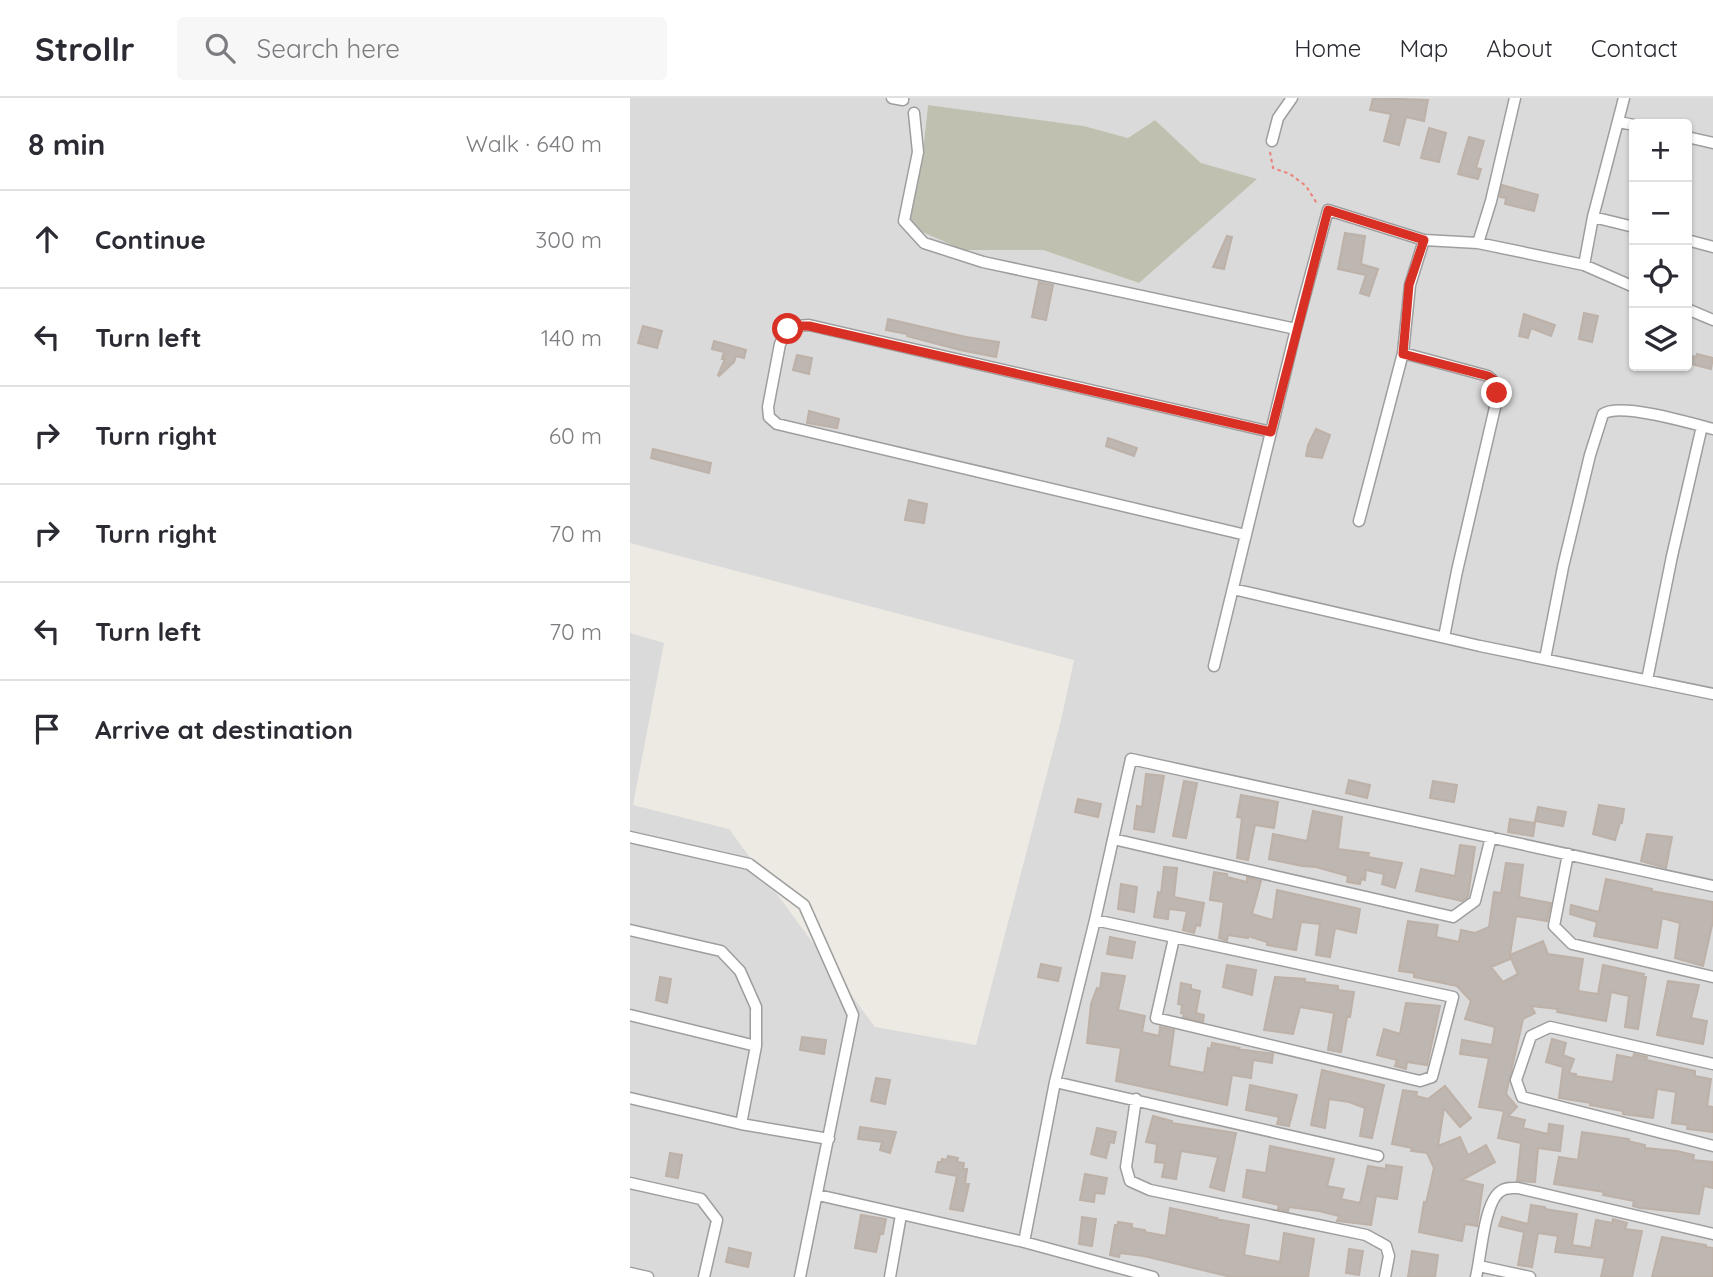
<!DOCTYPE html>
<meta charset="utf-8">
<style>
body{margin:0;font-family:Quicksand,sans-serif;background:#f7f7f7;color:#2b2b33}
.controls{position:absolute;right:21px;top:21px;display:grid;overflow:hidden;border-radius:7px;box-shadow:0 2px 5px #0004}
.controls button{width:63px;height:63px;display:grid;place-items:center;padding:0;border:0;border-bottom:2px solid #e1e1e2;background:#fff;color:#2b2b33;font:35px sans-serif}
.stop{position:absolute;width:21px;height:21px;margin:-16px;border:5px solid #d93025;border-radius:50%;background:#fff}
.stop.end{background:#d93025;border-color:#fff;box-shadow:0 2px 7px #0008}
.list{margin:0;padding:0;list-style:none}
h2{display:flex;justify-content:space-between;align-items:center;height:91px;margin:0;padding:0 28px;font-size:30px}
h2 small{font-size:23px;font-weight:400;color:#7c7c81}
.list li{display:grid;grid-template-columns:46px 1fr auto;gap:21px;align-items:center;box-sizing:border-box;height:98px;padding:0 28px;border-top:2px solid #e1e1e2}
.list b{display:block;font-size:26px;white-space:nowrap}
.list em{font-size:23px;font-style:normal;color:#7c7c81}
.icon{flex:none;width:38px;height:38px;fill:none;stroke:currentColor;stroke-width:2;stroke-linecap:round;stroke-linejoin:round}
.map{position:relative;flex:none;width:1083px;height:1179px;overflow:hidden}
header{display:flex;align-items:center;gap:42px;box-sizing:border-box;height:98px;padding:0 35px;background:#fff;border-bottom:2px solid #e1e1e2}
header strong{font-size:33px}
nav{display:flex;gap:38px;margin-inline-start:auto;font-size:24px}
.search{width:490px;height:63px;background:#f7f7f7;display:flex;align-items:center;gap:18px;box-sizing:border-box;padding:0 24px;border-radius:7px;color:#7c7c81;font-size:26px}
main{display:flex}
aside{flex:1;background:#fff}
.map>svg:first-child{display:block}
.residential{fill:#dbdada;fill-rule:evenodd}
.construction{fill:#c0c0b0}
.building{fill:#bdb6b1;stroke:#bdb1a8;stroke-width:2;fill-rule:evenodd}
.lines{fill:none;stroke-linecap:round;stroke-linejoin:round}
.minor-casing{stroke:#9e9e9e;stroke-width:13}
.path{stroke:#ea8278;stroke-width:2;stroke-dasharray:3.5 3.5;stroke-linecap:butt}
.minor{stroke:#fff;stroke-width:10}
.route{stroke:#d93025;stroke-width:9}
</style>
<header>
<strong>Strollr</strong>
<div class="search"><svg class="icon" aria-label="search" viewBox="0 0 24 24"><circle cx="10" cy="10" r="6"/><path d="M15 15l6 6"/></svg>Search here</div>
<nav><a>Home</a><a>Map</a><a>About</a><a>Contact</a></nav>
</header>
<main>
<aside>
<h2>8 min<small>Walk · 640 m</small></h2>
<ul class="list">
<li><svg class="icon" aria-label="ahead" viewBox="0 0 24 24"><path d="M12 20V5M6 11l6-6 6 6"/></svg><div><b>Continue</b></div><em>300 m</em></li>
<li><svg class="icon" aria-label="left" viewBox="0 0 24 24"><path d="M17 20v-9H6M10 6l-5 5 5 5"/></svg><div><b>Turn left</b></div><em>140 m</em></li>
<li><svg class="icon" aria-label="right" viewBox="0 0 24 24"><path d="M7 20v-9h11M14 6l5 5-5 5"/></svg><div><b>Turn right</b></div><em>60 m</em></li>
<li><svg class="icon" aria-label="right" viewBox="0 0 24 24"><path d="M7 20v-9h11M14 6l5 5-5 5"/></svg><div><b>Turn right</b></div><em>70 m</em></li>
<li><svg class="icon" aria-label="left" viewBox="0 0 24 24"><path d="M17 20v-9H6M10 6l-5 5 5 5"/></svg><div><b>Turn left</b></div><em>70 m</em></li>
<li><svg class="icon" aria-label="arrive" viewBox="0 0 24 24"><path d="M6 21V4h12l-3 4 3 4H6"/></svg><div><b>Arrive at destination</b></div></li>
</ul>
</aside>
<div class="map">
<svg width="1083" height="1179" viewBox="0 0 1083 1179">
<rect width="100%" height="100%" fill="#edeae4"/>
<path class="residential" d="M0 0H1083V1179H0V535L34 545 3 707 99 731 245 929 346 947 432 618 444 562 0 445ZM298 7 454 28 498 40 525 22 571 65 509 185 413 152 333 151 294 44ZM1004 26H1057V268H1004Z"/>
<path class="construction" d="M298 7 454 28 498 40 525 22 571 65 627 81 509 185 413 152H333L277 127 275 117 294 44Z"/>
<path class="building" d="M743 0 798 2 794 23 776 19 769 47 754 43 761 16 740 12Z
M799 30 816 35 809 64 791 60Z
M839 39 854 43 846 70 851 71 848 81 828 76Z
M872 87 908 97 904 113 875 106 876 100 870 99Z
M715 135 735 138 731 166 748 171 739 198 730 195 736 177 708 171Z
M597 138 602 139 594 171 583 169Z
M409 184 423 187 416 222 402 219Z
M954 215 968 218 962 244 949 241Z
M894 216 925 227 921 238 901 230 898 240 889 238Z
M258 221 336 239 369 244 366 259 330 252 277 238V236L256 232Z
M13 228 32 233 27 250 8 245Z
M84 243 116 252 114 260 106 258 104 264 89 278 88 277 95 261H92L94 254 82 251Z
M1067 256 1083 260 1081 271 1057 265V257L1066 259Z
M167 257 182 260 179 276 163 272Z
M179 313 209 321 207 330 177 325Z
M686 331 700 337 692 360 676 358 678 347Z
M478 340 507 350 504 358 476 348Z
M23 351 81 365 79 375 21 360Z
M279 402 297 406 294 425 275 422Z
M516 676 534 678 524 734 504 731 507 708 512 709Z
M719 682 740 687 737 700 716 695Z
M554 683 567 685 556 740 543 738Z
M803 683 827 687 824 704 800 700Z
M611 697 648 704 644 730 625 727 618 762 607 760 612 720 607 719Z
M448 701 471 706 468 719 445 714Z
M969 707 994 711 992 725H990L985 742 963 736Z
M908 709 936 714 933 728 905 723Z
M683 713 712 719 708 751 739 755 738 759 772 765 765 790 752 786 754 776 736 772 735 782 731 781 730 786 717 784 718 778 686 769 672 768 639 761 643 736 677 743Z
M880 721 905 725 903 738 878 734Z
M1017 736 1042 739 1036 770 1011 763Z
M830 747 845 749 838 799 832 803 786 793 791 771 825 778Z
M876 765 893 767 889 799 921 805 917 823 886 818 880 857 913 843 918 856 953 861 948 893 968 896 973 867 1014 876 1013 879H1016L1008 931 995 929 999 898 981 894 976 923 927 914 928 911 901 908 905 915 893 921 876 996 887 1009 878 1018 895 1022 893 1030 918 1036 919 1026 933 1028 930 1053 908 1050 905 1084 887 1083 891 1045 868 1040 874 1013 849 1009 859 960 830 956 832 942 862 947 865 929 835 921 841 903 827 888 784 879V875L769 873 778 823 808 827 806 839 829 844 831 832 845 835 859 829 864 794 871 795ZM880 858 888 876 873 884 861 869 880 861Z
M534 769 547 770 544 799 574 805 570 828 566 827 564 835 553 832 557 813 539 811 538 821 524 819 528 794 531 795Z
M584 774 597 776V779L617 784V779L631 783 622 816 643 822 647 792 730 811 726 835 705 830 700 859 686 857 690 826 671 824 666 852 637 847V844L618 838V840L598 837 597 843 589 840 594 804 580 802Z
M976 781 1022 791 1021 793 1083 804V823L1073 868 1045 860 1050 825 1032 820 1027 850 964 838 967 824 940 816 941 807 969 814Z
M491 786 507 789 504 814 488 811Z
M480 839 505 844 502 860 477 856Z
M411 866 431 870 428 883 408 879Z
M597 867 626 872 622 897 593 889Z
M472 875 495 878 488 912 515 918 512 934 529 938 530 929 544 932 539 968 574 975 578 950 581 951 582 945 609 950 608 951 643 956 642 965 623 962 621 980 602 977 597 1007 486 983 491 950 457 945 461 906 467 890 470 891Z
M30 879 41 881 37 905 26 902Z
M645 879 675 881V884L708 888V892L724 894 720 919H717L711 954 698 952 704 915 670 909 663 936 634 932Z
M1038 883 1069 887 1061 920 1077 923 1073 946 1027 937Z
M551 885 561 887V891L570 893 566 915 574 917 573 924 553 919 554 915H551L552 907 548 906Z
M776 905 810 908 797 967 777 964 776 971 765 968 767 962 747 957 754 931 770 936Z
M172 939 196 942 194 956 170 952Z
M922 941 936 945 933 957 944 961 939 975 946 976 945 978 983 984 987 957 1003 960 1004 956 1017 959 1016 962 1065 973V978L1081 981 1077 1008 1083 1009V1034L1057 1031 1058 1027 1042 1025 1046 994 1027 991 1023 1020 993 1016V1013L960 1007 961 1005 929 1000 933 969 916 964Z
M692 972 754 987 742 1040 730 1038 735 1010 719 1004 699 1001 695 1030 681 1027Z
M246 980 260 982 255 1006 241 1003Z
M620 987 667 997 659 1028 647 1026 649 1019 616 1012Z
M815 988 841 1020 830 1029 814 1010 808 1048 830 1039 838 1057 856 1047 865 1064 832 1082 853 1087 847 1128 835 1126 832 1143 789 1134 794 1104 796 1105 804 1070 797 1055 781 1053 782 1050 762 1046 773 992 787 994 786 998 798 1001Z
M523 1018 542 1023V1025L606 1035 594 1093 580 1089 588 1059 551 1053 546 1081 532 1079 535 1065 525 1064 527 1046 516 1044Z
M230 1029 266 1034 260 1055 250 1052 252 1044 228 1041Z
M467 1030 486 1034 484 1045 480 1044 476 1060 461 1056Z
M952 1034 999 1041 998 1043 1015 1047V1050L1047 1053 1064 1057 1063 1062 1083 1064V1090L1074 1088 1069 1116 1010 1110 1003 1108 1004 1103 973 1097 974 1094 924 1086 929 1059 948 1062Z
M640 1048 704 1061 697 1088 714 1091 711 1101 730 1105 738 1068 756 1071V1067L772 1069 767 1101 746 1098 741 1127 707 1123 709 1118 689 1113 659 1109 658 1113 648 1111 649 1107 613 1099 617 1072 636 1075Z
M40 1055 52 1057 48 1080 36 1078Z
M318 1058 328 1060 327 1064 334 1065 333 1071H337L335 1086H339L333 1113 320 1111 327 1078 306 1074 308 1064H311L312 1061 317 1062Z
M455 1076 477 1080 474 1096 465 1095 464 1104 450 1102Z
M901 1107 915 1109V1111L947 1116 942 1147 961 1150 966 1122 982 1125 983 1121 997 1125 995 1131 1012 1133 1002 1179H971L975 1160 925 1154 928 1138 908 1135 902 1169 888 1167 894 1134 869 1128 872 1119 898 1126Z
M540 1110 587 1120 586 1121 619 1127 614 1157 650 1164 654 1135 684 1141 678 1179H601L514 1158 490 1155 489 1159 480 1157 485 1127H488V1124L502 1126V1130L515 1132V1134L536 1138Z
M231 1117 256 1121 253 1136H250L246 1154 225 1150Z
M452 1119 466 1121 462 1148 449 1146Z
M1032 1139 1076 1147V1149L1083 1150V1179H1022Z
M99 1150 121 1155 118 1169 96 1164Z
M719 1151 733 1153 729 1177 716 1175Z
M782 1153 808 1157 805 1179H778Z"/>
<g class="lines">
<g class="minor-casing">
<path id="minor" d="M262 0 273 2V0
M284 15 288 54 274 123 294 145 353 164 666 231
M989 24 1004 27
M1057 39 1083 45
M642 43 648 20 662 0
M963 119 1004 129
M1057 142 1083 149
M848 145 861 103 885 0
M954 167 963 119 994 0
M1057 211 1083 222
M773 255 858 278C868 285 867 294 866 305L827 473 814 539
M729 423 773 255 780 187 794 142
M616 437 147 326 139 319 138 309 150 246 158 231 166 228 179 227 641 334
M603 491 850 548 1083 596
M915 561 933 469 960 357 973 316C990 304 1061 325 1083 331
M584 568 666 231 698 112 794 142 848 145 954 167 1004 189
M1017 582 1042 458 1072 328
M0 739 119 766 174 807 223 917 170 1179
M483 741 823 819 845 803 861 739
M938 756 924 828 942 846 1083 879
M465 822 823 899 802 979 790 983 526 920 544 840
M0 832 91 853 110 873 126 909V948L111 1026 0 1000
M0 917 126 948
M1083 966 920 929 901 938 886 982 892 999 1083 1048
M425 984 748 1058
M506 1001 496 1069 500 1083 520 1092 736 1137 756 1148 759 1158 755 1179
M111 1026 199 1041
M0 1085 71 1101 87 1122 74 1179
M188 1097 394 1144 523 1179
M394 1144 425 984 465 822 501 661 1083 788
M849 1168 900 1179
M0 1175 18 1179
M260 1179 271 1117
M846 1179C851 1159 854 1103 871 1093 876 1089 882 1090 888 1090L1083 1136"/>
</g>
<path class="path" d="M640 54 643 70 660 76 676 88 688 107"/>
<use href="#minor" class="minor"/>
</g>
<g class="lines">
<path class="route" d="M158 231 166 228H179L641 334 698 112 794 142 779 187 773 256 858 278 864 282 867 295"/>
</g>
</svg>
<div class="controls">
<button>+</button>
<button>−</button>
<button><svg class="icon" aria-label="locate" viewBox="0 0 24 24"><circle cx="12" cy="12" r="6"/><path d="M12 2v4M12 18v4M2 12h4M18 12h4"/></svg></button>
<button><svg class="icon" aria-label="layers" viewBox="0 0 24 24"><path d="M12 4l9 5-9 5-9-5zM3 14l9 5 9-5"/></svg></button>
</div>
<div class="stop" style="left:158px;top:231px"></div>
<div class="stop end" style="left:867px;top:295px"></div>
</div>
</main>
